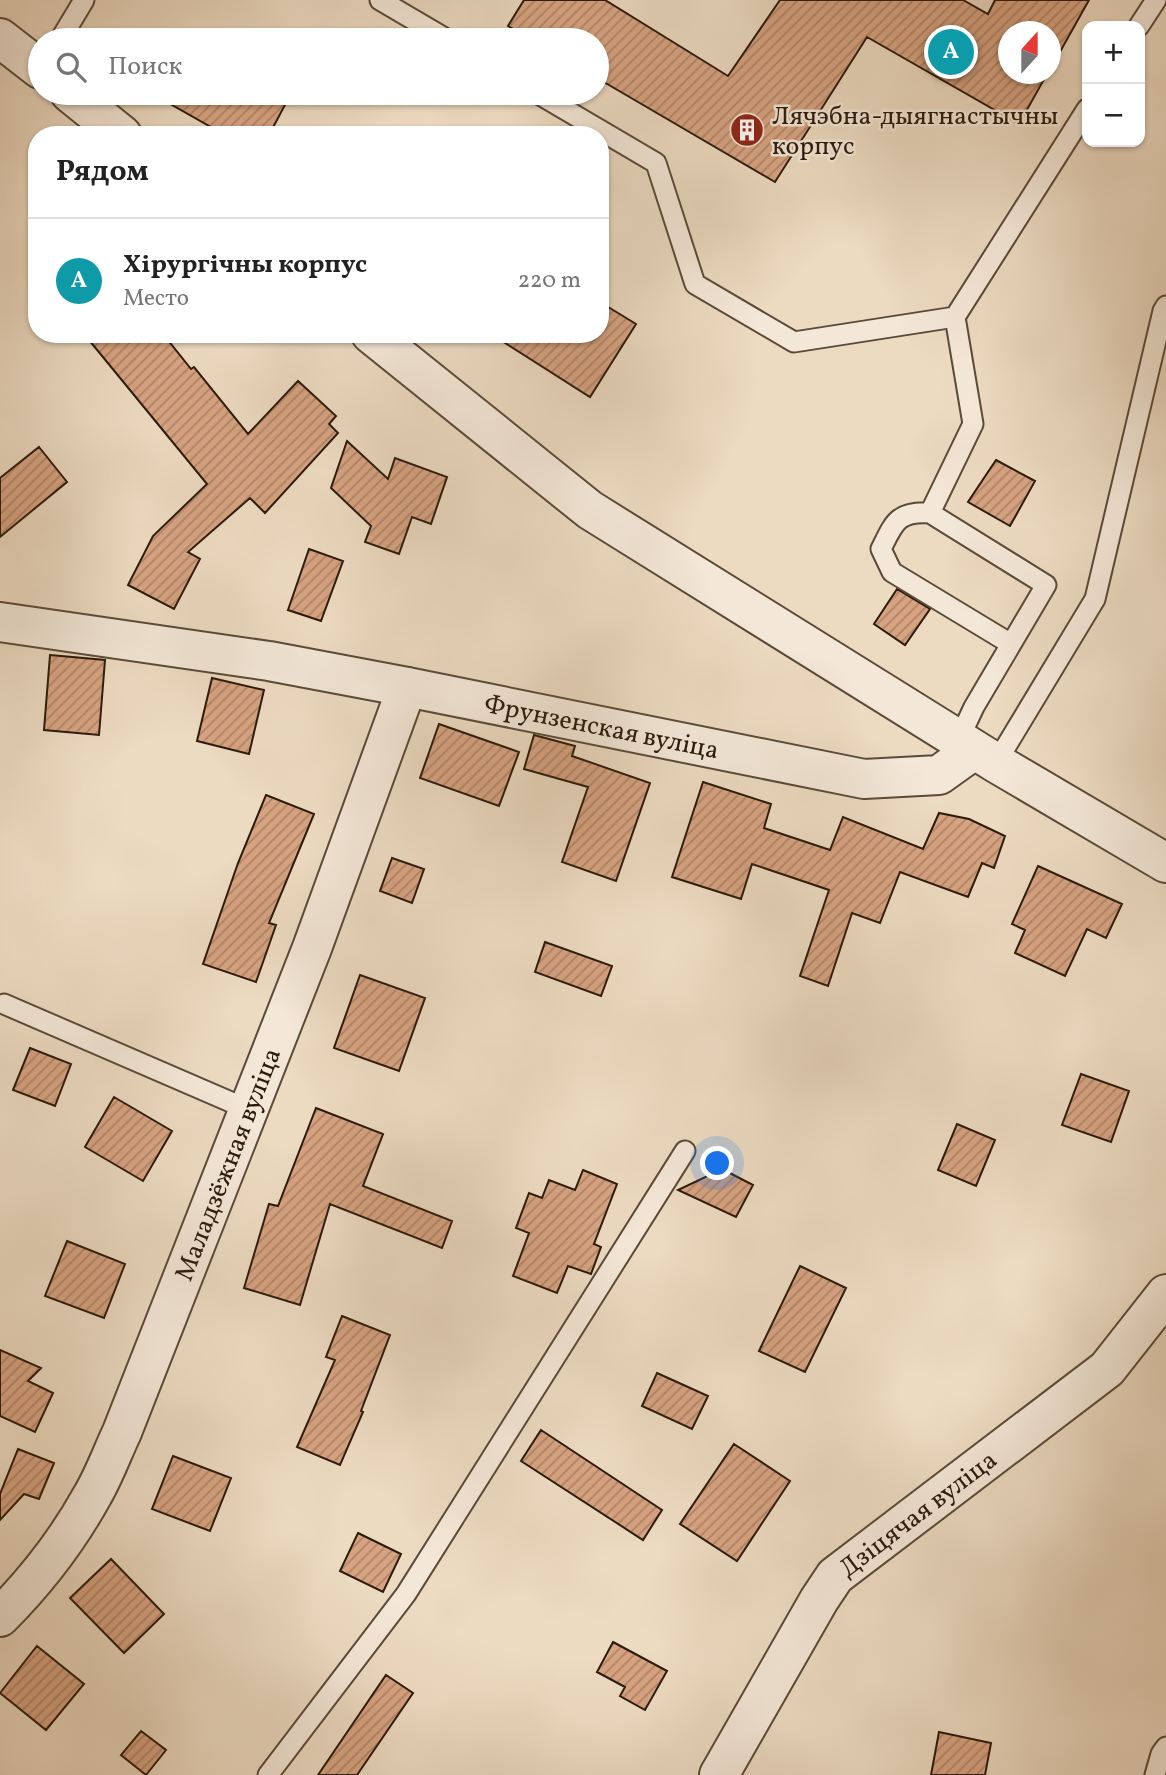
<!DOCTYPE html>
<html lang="ru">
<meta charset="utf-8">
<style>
body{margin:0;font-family:Vollkorn,serif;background:#f2f2f2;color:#222}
.controls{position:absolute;right:21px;top:21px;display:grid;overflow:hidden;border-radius:14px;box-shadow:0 2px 5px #0004}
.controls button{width:63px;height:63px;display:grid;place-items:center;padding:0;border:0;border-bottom:2px solid #e0e0e0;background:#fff;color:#222;font:35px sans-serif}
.compass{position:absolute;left:998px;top:21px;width:63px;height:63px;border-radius:50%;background:#fff;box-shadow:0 2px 5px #0004;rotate:21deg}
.you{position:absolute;left:718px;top:1164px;width:24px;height:24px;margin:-18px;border:5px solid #fff;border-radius:50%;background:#1a73e8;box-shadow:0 0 0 10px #1a73e833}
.badge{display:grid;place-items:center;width:46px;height:46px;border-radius:50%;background:#8f2418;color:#fff;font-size:23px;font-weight:700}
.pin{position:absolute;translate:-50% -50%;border:4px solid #fff;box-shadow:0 2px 7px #0006}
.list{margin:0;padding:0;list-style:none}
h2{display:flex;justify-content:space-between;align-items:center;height:91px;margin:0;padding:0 28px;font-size:30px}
h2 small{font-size:23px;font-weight:400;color:#767676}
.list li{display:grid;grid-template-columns:46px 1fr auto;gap:21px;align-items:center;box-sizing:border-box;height:126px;padding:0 28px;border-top:2px solid #e0e0e0}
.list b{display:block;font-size:26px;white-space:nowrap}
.list p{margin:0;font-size:23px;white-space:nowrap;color:#767676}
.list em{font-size:23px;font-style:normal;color:#767676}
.icon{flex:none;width:38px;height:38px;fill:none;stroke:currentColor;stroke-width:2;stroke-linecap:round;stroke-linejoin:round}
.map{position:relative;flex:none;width:1166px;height:1775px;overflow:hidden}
.search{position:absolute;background:#fff;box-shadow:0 2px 5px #0004;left:28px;top:28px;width:581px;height:77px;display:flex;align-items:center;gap:18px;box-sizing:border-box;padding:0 24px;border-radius:38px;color:#767676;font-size:26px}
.panel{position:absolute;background:#fff;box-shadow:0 2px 5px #0004;left:28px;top:126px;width:581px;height:217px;border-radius:28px}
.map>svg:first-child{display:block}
.building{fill:url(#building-hatch);stroke:#2b1a0b;stroke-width:2}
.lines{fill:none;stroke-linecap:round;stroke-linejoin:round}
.service-casing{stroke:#5b4a38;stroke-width:23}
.minor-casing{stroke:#5b4a38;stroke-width:42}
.service{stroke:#f3e7d7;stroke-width:19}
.minor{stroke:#f3e7d7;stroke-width:38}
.labels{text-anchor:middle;stroke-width:5;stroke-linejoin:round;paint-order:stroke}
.poi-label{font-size:26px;fill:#2b1a0b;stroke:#f3e7d7;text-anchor:start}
.street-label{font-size:26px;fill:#2b1a0b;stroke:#f3e7d7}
</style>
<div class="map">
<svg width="1166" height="1775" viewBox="0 0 1166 1775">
<defs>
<pattern id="building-hatch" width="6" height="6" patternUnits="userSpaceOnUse" patternTransform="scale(1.75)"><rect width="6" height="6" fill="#d7a381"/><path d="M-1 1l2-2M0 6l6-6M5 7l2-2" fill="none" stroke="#af8468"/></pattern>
</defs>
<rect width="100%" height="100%" fill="#ecdac1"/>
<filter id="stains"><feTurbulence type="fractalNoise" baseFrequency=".00286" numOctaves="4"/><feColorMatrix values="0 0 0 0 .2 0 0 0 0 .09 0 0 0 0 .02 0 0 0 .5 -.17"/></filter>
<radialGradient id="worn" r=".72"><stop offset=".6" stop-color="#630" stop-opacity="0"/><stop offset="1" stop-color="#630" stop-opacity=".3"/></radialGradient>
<path class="building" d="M524 0H605L728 76 780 0H963L988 14 995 0H1089L1051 68V32H1009V74H1047L1019 124 867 37 775 182 597 78V40H533L508 26Z
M151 93H268L286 103 269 135H225Z
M600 302 636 324 590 397 491 334H600Z
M84 334H163L191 369 194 367 248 434 298 381 336 416 329 424 338 433 265 513 250 498 188 552 200 559 174 609 128 585 153 536 207 484Z
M347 441 388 479 395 458 447 477 431 524 412 517 399 554 365 542 371 526 331 488Z
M39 447 67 482 0 537V478Z
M996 460 1035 481 1010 526 968 502Z
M309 549 343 561 321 621 288 610Z
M897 589 930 609 905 645 874 624Z
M50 655 105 660 99 735 44 730Z
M212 678 264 690 249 754 197 741Z
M439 724 519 752 499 806 420 778Z
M534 735 575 746 572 756 650 783 616 881 562 862 588 787 524 769Z
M703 782 771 804 764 828 830 850 843 817 923 849 939 813 969 819 1005 836 994 868 982 863 968 897 900 872 880 923 852 913 828 986 800 976 829 890 752 864 741 899 672 877Z
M266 795 314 814 269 923 276 925 256 982 203 964 238 863Z
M392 858 424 869 412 903 380 891Z
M1038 866 1122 904 1106 938 1087 929 1065 976 1015 953 1025 930 1012 924Z
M545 942 612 966 601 996 535 972Z
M360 975 425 998 399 1071 334 1048Z
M30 1048 71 1064 55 1106 13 1090Z
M1081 1074 1129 1091 1111 1142 1062 1125Z
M114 1097 172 1131 143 1181 85 1147Z
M316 1108 383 1134 363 1186 452 1221 442 1248 330 1204 300 1305 244 1288 269 1204 278 1206Z
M957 1124 995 1140 976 1186 938 1170Z
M722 1169 753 1185 736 1217 678 1190Z
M583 1170 617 1184 594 1244 601 1247 591 1274 568 1266 557 1293 513 1276 529 1233 516 1228 529 1193 542 1198 549 1180 575 1190Z
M67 1241 125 1264 104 1318 45 1296Z
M800 1266 846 1288 805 1372 759 1351Z
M342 1316 390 1335 361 1411 363 1412 340 1465 297 1447 335 1360 326 1357Z
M0 1350 41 1368 28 1381 53 1393 35 1432 0 1416Z
M657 1373 708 1396 692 1429 642 1406Z
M541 1430 662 1510 643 1540 521 1461Z
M734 1444 790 1481 737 1561 680 1524Z
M18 1449 54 1463 39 1499 24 1494 0 1520V1494Z
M173 1456 231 1478 210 1531 152 1509Z
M358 1533 401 1554 383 1592 340 1571Z
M111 1559 164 1614 124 1653 70 1598Z
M613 1642 667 1671 645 1710 620 1696 625 1687 597 1672Z
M37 1646 84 1684 46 1730 0 1693Z
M386 1675 413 1693 357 1775H318Z
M141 1731 166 1750 146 1775 121 1755Z
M939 1732 991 1743 985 1775H931Z"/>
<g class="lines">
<g class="service-casing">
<path id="service" d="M380 0 448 40
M1139 26 1156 0
M60 40 84 0
M537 93 656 163 695 284 794 342 955 317
M930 513C897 511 894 523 881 549L892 572 1011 644
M959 739 974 707 1046 585 930 513 973 424 955 317 1087 109
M996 763 1095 599 1163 311 1166 306
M4 1004 247 1109
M268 1775 406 1594 685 1151
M1155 1775 1161 1754 1166 1747"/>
</g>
<g class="minor-casing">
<g id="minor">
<path d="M0 38 40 69"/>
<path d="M70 93 122 135"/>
<path d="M371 334 590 510 996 763 1166 863"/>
<path id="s1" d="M0 622 269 661 407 687 864 779 939 775 974 750"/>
<path id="s2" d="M0 1617C36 1581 67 1541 92 1496 104 1476 112 1453 122 1432L312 948 407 687"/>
<path id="s3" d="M719 1775 819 1600 835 1576 1107 1369 1166 1294"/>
</g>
</g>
<use href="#service" class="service"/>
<use href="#minor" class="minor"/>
</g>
<defs>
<g id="building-disc" transform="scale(1.75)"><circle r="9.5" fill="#8f2418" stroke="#f3e7d7"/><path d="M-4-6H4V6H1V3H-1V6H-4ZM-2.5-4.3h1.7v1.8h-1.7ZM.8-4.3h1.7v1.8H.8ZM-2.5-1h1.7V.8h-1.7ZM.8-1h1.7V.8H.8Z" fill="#fff"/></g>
</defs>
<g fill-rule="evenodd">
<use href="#building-disc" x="747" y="130"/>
</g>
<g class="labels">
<g class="poi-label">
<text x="772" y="124">Лячэбна-дыягнастычны<tspan x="772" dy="30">корпус</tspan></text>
</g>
<g class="street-label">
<text dy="9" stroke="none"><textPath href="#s1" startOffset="611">Фрунзенская вуліца</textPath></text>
<text dy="9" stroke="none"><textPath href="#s2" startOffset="511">Маладзёжная вуліца</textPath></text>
<text dy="9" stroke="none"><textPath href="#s3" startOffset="334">Дзіцячая вуліца</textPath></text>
</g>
</g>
<rect width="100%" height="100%" filter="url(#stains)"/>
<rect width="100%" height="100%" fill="url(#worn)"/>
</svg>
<div class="controls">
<button>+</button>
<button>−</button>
</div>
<svg class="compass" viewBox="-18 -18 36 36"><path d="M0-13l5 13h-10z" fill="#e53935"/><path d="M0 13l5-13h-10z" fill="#767676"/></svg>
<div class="you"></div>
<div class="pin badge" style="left:951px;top:52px;background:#0f9aa8">A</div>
<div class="search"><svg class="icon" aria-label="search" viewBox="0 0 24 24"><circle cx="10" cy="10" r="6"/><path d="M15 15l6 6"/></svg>Поиск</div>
<section class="panel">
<h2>Рядом<small></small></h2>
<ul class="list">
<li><span class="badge" style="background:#0f9aa8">A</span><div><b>Хірургічны корпус</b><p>Место</p></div><em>220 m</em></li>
</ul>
</section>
</div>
